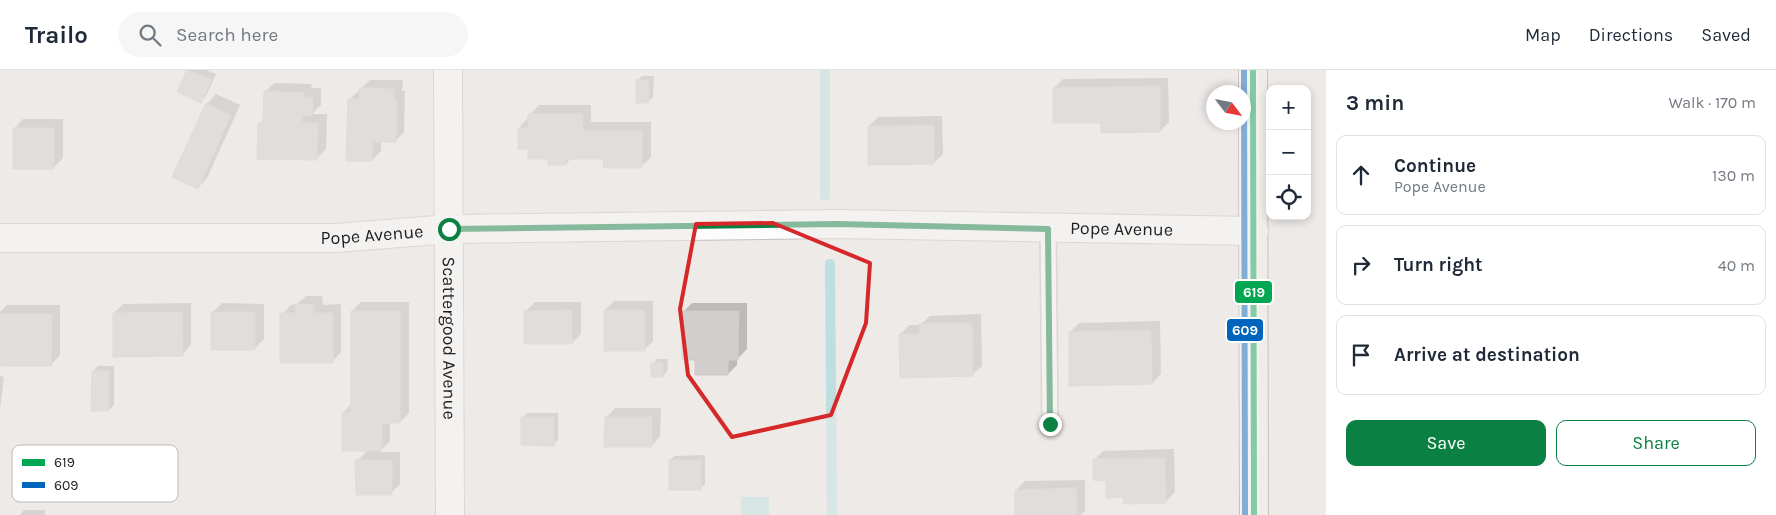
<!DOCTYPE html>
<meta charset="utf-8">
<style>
body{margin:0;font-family:Karla,sans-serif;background:#f6f6f7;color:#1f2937}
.controls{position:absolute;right:15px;top:15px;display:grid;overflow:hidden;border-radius:10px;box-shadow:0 2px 8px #0003}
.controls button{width:45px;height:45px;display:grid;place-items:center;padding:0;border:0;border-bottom:1px solid #e0e1e3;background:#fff;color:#1f2937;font:25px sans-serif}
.compass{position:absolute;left:1206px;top:15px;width:45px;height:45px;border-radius:50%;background:#fff;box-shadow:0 2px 8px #0003;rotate:122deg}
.stop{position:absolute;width:15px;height:15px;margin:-11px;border:4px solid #0b8043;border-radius:50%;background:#fff}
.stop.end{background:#0b8043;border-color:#fff;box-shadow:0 1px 5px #0008}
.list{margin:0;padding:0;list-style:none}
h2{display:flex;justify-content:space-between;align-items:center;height:65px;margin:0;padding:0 20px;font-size:21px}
h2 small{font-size:16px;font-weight:400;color:#747a83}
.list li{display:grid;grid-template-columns:32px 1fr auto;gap:15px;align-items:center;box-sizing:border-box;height:80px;margin:0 10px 10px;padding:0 10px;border:1px solid #e0e1e3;border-radius:10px}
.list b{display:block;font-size:19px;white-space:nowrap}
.list p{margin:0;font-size:16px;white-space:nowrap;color:#747a83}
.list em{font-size:16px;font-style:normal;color:#747a83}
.actions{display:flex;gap:10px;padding:15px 20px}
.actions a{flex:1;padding:11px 0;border:1px solid #0b8043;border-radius:10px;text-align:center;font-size:18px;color:#0b8043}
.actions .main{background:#0b8043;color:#fff}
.icon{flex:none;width:28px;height:28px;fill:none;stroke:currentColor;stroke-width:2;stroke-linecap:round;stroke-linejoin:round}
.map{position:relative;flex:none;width:1326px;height:445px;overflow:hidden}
header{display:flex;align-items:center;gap:30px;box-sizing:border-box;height:70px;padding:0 25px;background:#fff;border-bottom:1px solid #e0e1e3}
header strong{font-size:24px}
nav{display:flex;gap:28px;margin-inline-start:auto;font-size:18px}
.search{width:350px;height:45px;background:#f6f6f7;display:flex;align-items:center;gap:12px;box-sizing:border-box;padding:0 18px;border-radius:28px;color:#747a83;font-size:19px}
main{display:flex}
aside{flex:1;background:#fff}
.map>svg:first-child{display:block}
.water{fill:#bddfdf}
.shadow{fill:#0003}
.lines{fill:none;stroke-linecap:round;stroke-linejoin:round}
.stream{stroke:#bddfdf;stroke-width:10}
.building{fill:#d2cecd;stroke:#d0cbc9}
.service-casing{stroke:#c3c1c0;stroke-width:18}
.minor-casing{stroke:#c3c1c0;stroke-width:30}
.secondary-casing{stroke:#979481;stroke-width:30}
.service{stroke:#fcfcfc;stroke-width:15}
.minor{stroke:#fcfcfc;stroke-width:28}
.secondary{stroke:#f4f2eb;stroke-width:28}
.bus-1-casing{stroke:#fff;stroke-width:10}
.bus-2-casing{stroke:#fff;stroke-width:10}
.bus-1{stroke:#00a651;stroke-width:6}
.bus-2{stroke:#0065bd;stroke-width:6}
.route{stroke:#0b8043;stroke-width:6}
.marked{fill:none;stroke:#d62828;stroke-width:4;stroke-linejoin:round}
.labels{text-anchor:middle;stroke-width:4;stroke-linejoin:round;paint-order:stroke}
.street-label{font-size:18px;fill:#1f1f1f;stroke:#fff}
.key{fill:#fff;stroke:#bcbcbc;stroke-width:1}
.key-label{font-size:14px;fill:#1f1f1f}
.line-badge{stroke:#fff;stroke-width:2}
.badge-label{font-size:14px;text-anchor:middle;font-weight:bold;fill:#fff}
</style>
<header>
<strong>Trailo</strong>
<div class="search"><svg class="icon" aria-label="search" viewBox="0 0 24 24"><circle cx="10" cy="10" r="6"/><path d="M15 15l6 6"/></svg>Search here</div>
<nav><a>Map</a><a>Directions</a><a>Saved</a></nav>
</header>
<main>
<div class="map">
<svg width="1326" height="445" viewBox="0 0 1326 445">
<rect width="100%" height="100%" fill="#edeae8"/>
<path class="water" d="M741 427H769V445H741Z"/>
<path class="shadow" d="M188 0H206L216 4 206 26 201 31 179 21Z
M642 6H654L653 27 649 31 637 11Z
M1168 8 1169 52 1160 61 1102 52 1054 18 1063 9Z
M370 10H403L402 21H405L404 62 395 71H381V81L372 90 349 30Z
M274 13 312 14 311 18H321V35L312 44H327L326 79 317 88 259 54 265 48V22Z
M216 24 240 35 207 108 198 118 207 34Z
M539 35H591V52H651V87L642 96 605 88H571L566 94 549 88 529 78 519 58Z
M942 46 943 84 934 93 869 56 878 47Z
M23 49H63V88L54 97 14 59Z
M306 226H322L323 235 341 234V282L332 292 282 244 291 235 297 234Z
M614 231H653V271L644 280 605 240Z
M361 232H409V343L400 352H390V371L379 382H400V414L391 423 357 391 368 380 343 343 352 333V241Z
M535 232H581V264L572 273 526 241Z
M191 233V275L182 285 114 243 123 234Z
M222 233 264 234V269L254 279 212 243Z
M692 233H747V279L737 289V295L728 304 696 289 683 242Z
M7 235H60V285L51 295H0V242Z
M981 244 982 296 972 305 900 265 909 255H920L930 246Z
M1160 251 1161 304 1152 313 1070 262 1079 253Z
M657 289H668L667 301 663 306 653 294Z
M98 296H114V335L109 340 93 301Z
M0 306 4 307 0 340Z
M615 338H661L660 367 651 376 606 348Z
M527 343H558V370L553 374 522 348Z
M1174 379 1175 422 1165 432 1125 426 1107 409 1094 390 1103 381Z
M705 385V414L700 419 670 390 675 386Z
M1085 410V441L1081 445H1016V420L1025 411Z
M24 440H45V445H20Z"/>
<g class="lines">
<path class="stream" d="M825 0V126
M830 194 832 445"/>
</g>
<path class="building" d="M187 0 212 9 201 33 177 22Z
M636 10H649V33H636Z
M1160 16V62L1101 63V53H1053V18Z
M360 18 394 19V30H397L396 72H373L372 91H346L348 29H359Z
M264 21 303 23V27H313L312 46 303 45 302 53H318L317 90 257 89 258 53H263Z
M206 33 231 45 198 119 172 107Z
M528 44H582L583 61H642V98H604L603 89H566V95H548V89H528V79H518V58H528Z
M934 55V94L868 95V56Z
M13 58H54V99H13Z
M295 234 314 235V243H333V293H280V243H295Z
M572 240V274H524V241Z
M604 240H644L645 281H604Z
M351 241H400V353H382V381H342V342H351Z
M682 241H739L738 290H728V305H695V290H682Z
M182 242 183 286 113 287V243Z
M211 242H255V280H211Z
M0 244H52L51 296H0Z
M972 253 973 306 900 308 899 264H920L919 254Z
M1151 260 1152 314 1069 316V262Z
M651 293H663V307H651Z
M92 301H109V341H91Z
M521 347H554V376L521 375Z
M605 347H652V377H604Z
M1165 388 1166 433 1124 434 1123 427 1106 428V411L1093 410V389Z
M355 390H392V425H356Z
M669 390H701V420H669Z
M1076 418 1077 445H1015V420Z"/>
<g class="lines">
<g class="service-casing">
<path id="service" d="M1048 159 1050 355"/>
</g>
<g class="minor-casing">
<g id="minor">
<path id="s1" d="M448 0 450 445"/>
<path id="s2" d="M0 168H337L449 159 837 154 1254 161"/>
</g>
</g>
<g class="secondary-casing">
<path id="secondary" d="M1253 0 1254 445"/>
</g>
<use href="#service" class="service"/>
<use href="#minor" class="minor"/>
<use href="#secondary" class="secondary"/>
<g class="bus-1-casing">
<path id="bus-1" d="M1253 0 1254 445"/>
</g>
<g class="bus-2-casing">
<path id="bus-2" d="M1244 0 1245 445"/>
</g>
<use href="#bus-1" class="bus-1"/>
<use href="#bus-2" class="bus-2"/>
</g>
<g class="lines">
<path class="route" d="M449 159 838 154 1048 159 1050 354"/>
</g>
<path d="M0 0H1326V445H0ZM773 153 870 193 866 253 831 345 732 367 688 305 680 239 696 154Z" fill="#edeae8" fill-opacity=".55" fill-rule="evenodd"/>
<path class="marked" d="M773 153 870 193 866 253 831 345 732 367 688 305 680 239 696 154Z"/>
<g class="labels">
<g class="street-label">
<text dy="6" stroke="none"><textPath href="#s2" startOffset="1122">Pope Avenue</textPath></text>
<text dy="6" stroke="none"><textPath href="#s2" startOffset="372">Pope Avenue</textPath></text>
<text dy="6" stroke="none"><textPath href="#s1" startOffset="268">Scattergood Avenue</textPath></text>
</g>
</g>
<rect x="12" y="375" width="166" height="57" rx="8" class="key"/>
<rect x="22" y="389" width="23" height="7" fill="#00a651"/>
<rect x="22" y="412" width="23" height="6" fill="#0065bd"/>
<g class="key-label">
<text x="54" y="397">619</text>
<text x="54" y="420">609</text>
</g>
<g class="line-badge">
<rect x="1234" y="210" width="39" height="24" rx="5" fill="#00a651"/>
<rect x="1226" y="248" width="38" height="24" rx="5" fill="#0065bd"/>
</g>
<g class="badge-label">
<text x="1254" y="227">619</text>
<text x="1245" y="265">609</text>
</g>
</svg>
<div class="controls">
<button>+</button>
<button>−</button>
<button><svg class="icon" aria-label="locate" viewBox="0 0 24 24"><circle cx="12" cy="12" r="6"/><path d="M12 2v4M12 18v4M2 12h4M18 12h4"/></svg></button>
</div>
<svg class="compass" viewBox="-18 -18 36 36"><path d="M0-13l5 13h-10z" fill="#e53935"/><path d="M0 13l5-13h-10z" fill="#747a83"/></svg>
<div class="stop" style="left:449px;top:159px"></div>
<div class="stop end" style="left:1050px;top:354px"></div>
</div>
<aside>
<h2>3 min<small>Walk · 170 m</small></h2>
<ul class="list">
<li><svg class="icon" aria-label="ahead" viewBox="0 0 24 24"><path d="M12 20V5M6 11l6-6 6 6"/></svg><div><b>Continue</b><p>Pope Avenue</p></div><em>130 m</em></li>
<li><svg class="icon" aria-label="right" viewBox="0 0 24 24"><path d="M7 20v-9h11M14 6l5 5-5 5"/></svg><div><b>Turn right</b></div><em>40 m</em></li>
<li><svg class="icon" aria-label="arrive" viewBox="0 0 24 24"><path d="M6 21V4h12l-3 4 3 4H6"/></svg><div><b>Arrive at destination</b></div></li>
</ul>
<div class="actions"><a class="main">Save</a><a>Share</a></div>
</aside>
</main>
